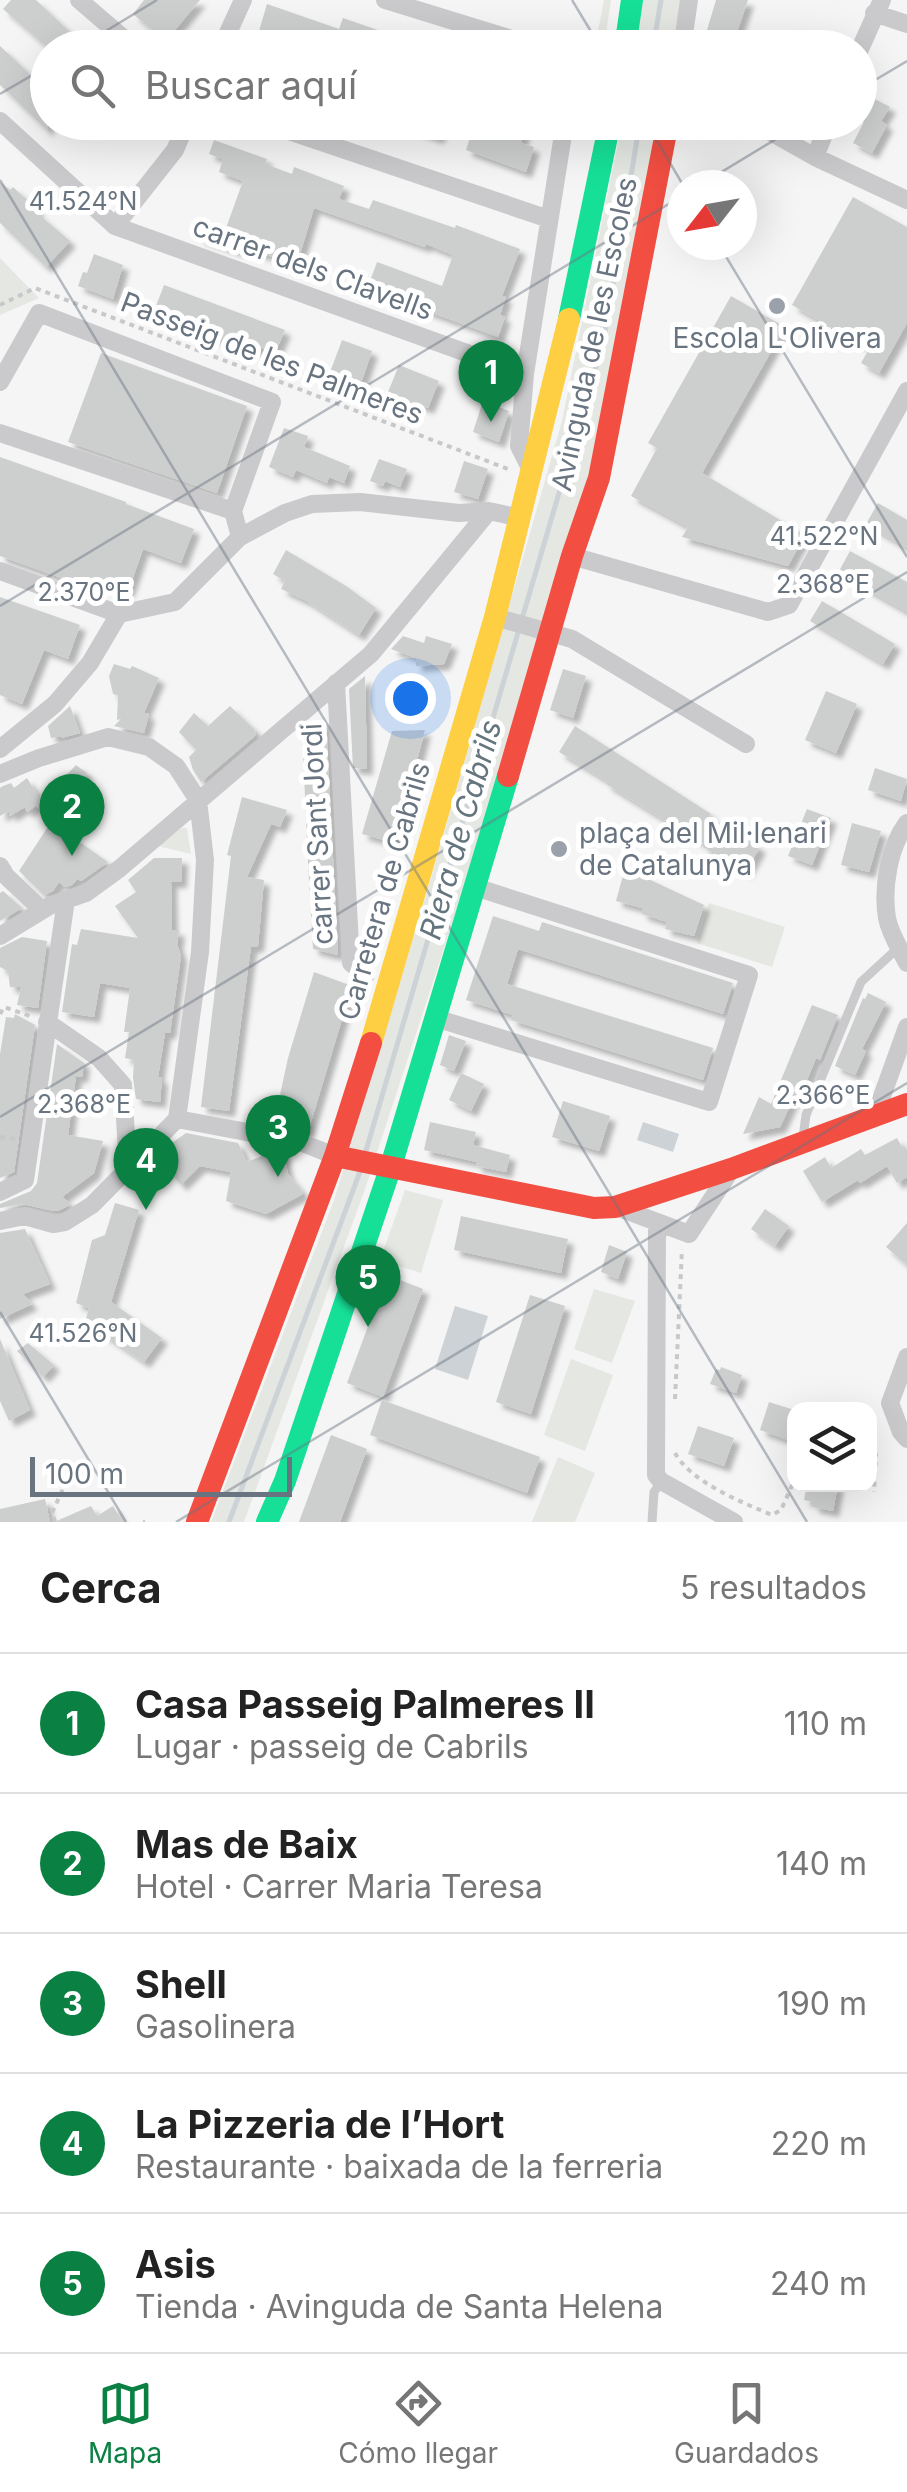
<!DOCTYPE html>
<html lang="es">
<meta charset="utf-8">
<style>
body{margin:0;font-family:Inter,sans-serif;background:#f2f2f2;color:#222}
.controls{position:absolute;right:30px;bottom:30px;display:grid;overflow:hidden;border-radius:20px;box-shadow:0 10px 40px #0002}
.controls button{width:90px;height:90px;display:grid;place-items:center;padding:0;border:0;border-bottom:2px solid #e0e0e0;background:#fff;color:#222;font:50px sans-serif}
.compass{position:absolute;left:667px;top:170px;width:90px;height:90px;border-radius:50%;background:#fff;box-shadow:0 10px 40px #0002;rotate:239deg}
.scale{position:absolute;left:30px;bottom:25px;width:262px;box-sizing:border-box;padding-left:10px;border:5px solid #697481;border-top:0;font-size:28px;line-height:35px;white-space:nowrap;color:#697481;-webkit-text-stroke:8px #fff;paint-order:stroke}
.you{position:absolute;left:410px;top:698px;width:35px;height:35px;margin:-25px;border:8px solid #fff;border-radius:50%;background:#1a73e8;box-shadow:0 0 0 15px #1a73e833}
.badge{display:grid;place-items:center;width:65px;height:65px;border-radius:50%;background:#0b8043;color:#fff;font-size:32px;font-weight:700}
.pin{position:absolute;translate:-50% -82px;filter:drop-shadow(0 2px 5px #0008)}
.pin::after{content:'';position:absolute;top:52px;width:35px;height:30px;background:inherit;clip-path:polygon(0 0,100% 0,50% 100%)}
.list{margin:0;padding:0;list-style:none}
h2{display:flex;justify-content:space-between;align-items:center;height:130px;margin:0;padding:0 40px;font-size:42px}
h2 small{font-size:32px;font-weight:400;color:#767676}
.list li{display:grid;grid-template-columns:65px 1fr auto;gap:30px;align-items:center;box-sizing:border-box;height:140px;padding:0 40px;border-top:2px solid #e0e0e0}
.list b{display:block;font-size:38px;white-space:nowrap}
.list p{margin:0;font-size:32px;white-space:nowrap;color:#767676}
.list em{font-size:32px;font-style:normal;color:#767676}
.icon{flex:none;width:55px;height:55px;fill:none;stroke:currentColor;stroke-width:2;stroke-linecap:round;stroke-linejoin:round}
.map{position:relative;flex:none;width:907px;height:1522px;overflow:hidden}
.search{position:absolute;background:#fff;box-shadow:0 10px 40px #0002;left:30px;right:30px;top:30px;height:110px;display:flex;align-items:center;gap:25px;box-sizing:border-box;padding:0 35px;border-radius:55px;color:#767676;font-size:38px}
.sheet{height:830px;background:#fff}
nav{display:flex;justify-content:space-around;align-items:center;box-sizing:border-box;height:140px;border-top:2px solid #e0e0e0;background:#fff;font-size:28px;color:#767676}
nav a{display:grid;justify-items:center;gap:5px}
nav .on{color:#0b8043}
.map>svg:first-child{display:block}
.green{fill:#e4e7e2}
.water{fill:#cdd2d6}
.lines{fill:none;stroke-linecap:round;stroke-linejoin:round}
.stream{stroke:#cdd2d6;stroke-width:5}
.building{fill:#cdcece;filter:url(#shadow)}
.path{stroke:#c7c8c9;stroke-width:4;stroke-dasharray:5 5;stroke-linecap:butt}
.lane{stroke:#cacacc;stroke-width:9}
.street{stroke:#cacacc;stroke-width:18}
.fast{stroke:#16e098;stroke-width:22}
.slow{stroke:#ffcf43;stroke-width:22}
.jam{stroke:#f24e42;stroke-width:22}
.ticks{fill:none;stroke:#697481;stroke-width:2.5;stroke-opacity:0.45}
.poi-dot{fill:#9aa1aa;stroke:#fff;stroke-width:4}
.labels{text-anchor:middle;stroke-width:10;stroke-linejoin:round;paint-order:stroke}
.street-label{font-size:28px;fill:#697481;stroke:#fff}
.poi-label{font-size:28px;fill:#697481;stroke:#fff}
.water-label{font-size:30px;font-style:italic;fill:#65757e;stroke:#fff}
.ticks-label{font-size:25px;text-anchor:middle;fill:#697481;stroke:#fff;stroke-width:10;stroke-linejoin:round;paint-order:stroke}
</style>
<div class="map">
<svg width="907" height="1522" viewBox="0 0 907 1522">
<defs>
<filter id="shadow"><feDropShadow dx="6" dy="6" stdDeviation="2.5" flood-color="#0004"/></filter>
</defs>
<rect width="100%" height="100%" fill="#f5f5f5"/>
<path class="green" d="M604 0H611L604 47H595Z
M641 0H681L672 47 634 48Z
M622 123H657L590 481 457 909 365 1189 244 1522H211L334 1200 433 872 562 421Z
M0 258 39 298 0 315Z
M182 828H187L191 854 158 846Z
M709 903 785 927 772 967 697 943Z
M405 1190 443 1200 421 1273 380 1260Z
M594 1289 635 1301 612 1363 574 1349Z
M571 1359 613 1375 585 1451 544 1435Z
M558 1457 595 1473 575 1522H532Z"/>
<path class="water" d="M643 1122 679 1134 673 1152 637 1140Z
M455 1306 488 1316 468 1380 435 1369Z"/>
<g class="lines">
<path class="stream" d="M653 48 661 0
M365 1154 603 343 640 122
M229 1522 361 1169"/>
</g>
<path class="building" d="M11 0H36L87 48H48L3 9Z
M144 0H200L166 41 133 14Z
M716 0H748L735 38 707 30Z
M267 4 339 29 343 18 421 45V48H254Z
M0 46 48 91V131L0 85Z
M869 96 890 107 881 121 887 125 872 153 853 143 864 122 860 120V113Z
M399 122H444L438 138 399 125Z
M475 122H527L521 143 534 147 526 172 466 150Z
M214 140 267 159 265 164 292 174 294 167 344 186 339 199 369 209 373 200 455 228 456 225 520 249 502 296 506 297 500 315 505 317 498 337 367 289 377 262 442 286 453 255 426 244 425 247 314 208 297 264 239 247 238 251 199 238 205 220 226 228 243 181 219 172 223 159 209 154Z
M0 182 10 190 13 187 38 210 36 212 70 241 46 267 0 223Z
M853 197 907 227V323L879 373 861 363 869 349 792 305Z
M94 254 123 265 113 299 78 286 83 272 87 273Z
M164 285 285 330 275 353 259 347 258 351 222 337 221 340 153 314Z
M731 296 785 327 702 473 805 535 788 566 682 537 688 527 631 496 657 448 648 443Z
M342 340 372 351 360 386 329 375Z
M101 353 247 406 217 493 68 442Z
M399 365 439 381 428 408 388 392Z
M483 401 509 411 499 442 473 432Z
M284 428 308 436 304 447 350 466 344 483 329 477 327 483 296 470 293 477 269 467Z
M0 457 126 502V504L194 529 181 563 143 549 128 592 98 581 95 590 0 556Z
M379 459 407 469 400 487 385 481 383 486 370 481Z
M464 461 488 469 478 499 454 492Z
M878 503 907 520V548L866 524Z
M286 550 346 586 376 608 359 635 307 601 281 589 285 581 273 574Z
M850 551 907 582V612L838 573Z
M0 597 80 625 68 659 44 650 22 704 0 695Z
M822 601 895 644 883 664 810 621Z
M403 636 424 643 426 636 452 644 444 664 416 666V658L391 649Z
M114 664 130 669 132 666 159 678 144 713 149 714 144 733 114 726 121 719 117 720 118 695 113 694 109 676Z
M563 669 586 676 573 718 550 710Z
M365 676 367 769 353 768 349 689Z
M826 691 857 704 836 753 805 740Z
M70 706 80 733 61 738V736L51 738 48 726Z
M230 706 255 730 256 735 201 782 193 770 189 757 196 750 179 732 194 713 208 726Z
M326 721 338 955 313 949 308 864 302 730 310 722Z
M575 726 711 814 709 817 760 847 746 872 703 847 705 845 606 784 607 781 559 752Z
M425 730 395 843 362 834 392 731Z
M76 765 87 773 70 797 74 801 61 825 36 806 38 804 27 812 25 807 10 816 9 811 0 816V788L3 786 11 783 14 788 27 778 41 801Z
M875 768 907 779 901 801 868 790Z
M242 797 287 810 280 827 271 824 247 877 264 880 258 946 251 947 229 1111 201 1107 231 856 227 855Z
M807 809 831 818 812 865 788 856Z
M51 822 108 862 81 881 77 879 72 885 65 887 59 882 53 891 44 895 19 871Z
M852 823 881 831 869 872 841 865Z
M154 858H182L181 882H171L172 930H179L177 944 181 956 170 1033H165L158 1077 162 1078 160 1102 136 1099 133 1078 134 1060 125 1058 129 1032H124L130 988 100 983 94 1017 62 1012 72 944 77 945 81 929 138 938 115 906 136 892 128 880Z
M625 868 704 905 694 936 665 929 667 922 642 914V908L616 901Z
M3 891 22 908 0 921V893Z
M493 916 539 931 542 922 733 983 723 1014 518 949 507 984 713 1048 703 1080 511 1020 513 1015 466 1000Z
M22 937 47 941 38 1008 17 1005 21 987H10L8 971 0 967V948Z
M314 972 352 986 308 1132 285 1126 290 1101 280 1095 288 1058Z
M868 993 886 1002 862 1049 866 1051 855 1075 835 1066 863 998 865 999Z
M812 1005 838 1015 820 1060 816 1058 801 1095 796 1093 780 1127 743 1134 759 1097 771 1104Z
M15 1014 35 1025 14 1172 0 1178V1054L6 1017 14 1018Z
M449 1035 466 1041 454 1071 440 1065Z
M57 1044 84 1063 82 1077 76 1076 68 1135 103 1141 94 1173 62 1197 71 1204 60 1210 54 1211 23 1204 0 1208V1204L31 1191 37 1183Z
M461 1073 484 1084 471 1111 449 1100Z
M563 1101 610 1116 599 1151 552 1137Z
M430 1122 476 1132 473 1145 510 1155 506 1172 476 1166 477 1162 424 1150Z
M186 1133 238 1143 247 1162 276 1150 283 1151 288 1174 303 1192 301 1195 266 1214 226 1201 231 1172 200 1166 181 1185 157 1157 169 1145Z
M897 1138 907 1156V1177L897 1183 887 1166 860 1183 858 1180 822 1202 803 1171 825 1157 831 1168 861 1149 865 1155Z
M115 1203 139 1210 111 1302 162 1338 144 1362 85 1322 89 1308 76 1303 92 1240 105 1235Z
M765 1209 789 1226 775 1246 751 1229Z
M461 1216 568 1239 561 1273 454 1250Z
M907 1223V1265L886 1247Z
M25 1229 50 1284 23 1294 32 1304 0 1319V1233Z
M609 1245 627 1252 618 1279 601 1272Z
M387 1275 423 1289 383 1397 347 1383Z
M530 1295 565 1306 531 1414 496 1402Z
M0 1339 30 1410 9 1421 0 1401Z
M28 1343 54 1365 43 1377 17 1351Z
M721 1367 742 1375 736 1393 710 1384 716 1369 720 1370Z
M382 1400 540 1457 527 1493 370 1435Z
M769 1402 794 1410V1430L791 1441 760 1430Z
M698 1426 734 1438 724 1466 688 1454Z
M331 1435 367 1449 340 1522H299Z
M807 1484H838L833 1511 813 1507 814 1502 804 1500Z
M45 1499 50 1522H0V1509Z
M91 1506 97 1516 113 1506 123 1522H54Z"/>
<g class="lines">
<path class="path" d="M0 305 35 288 508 469
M0 1014 4 1007 33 1017
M0 1137 15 1139
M675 1399 682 1249
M870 1443 876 1455 874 1492
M675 1453C691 1482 741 1502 772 1515L781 1510 794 1481
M55 1522 52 1513 67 1480
M143 1522H145"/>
<path class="lane" d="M803 1137 806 1115 861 982 899 947
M652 1522 654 1492 661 1482"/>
<path class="street" d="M79 0 135 48
M385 0 541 48
M874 13 907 24
M221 48 243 0
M682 48 689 0
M860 49 882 0
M0 121 115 226 525 374
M262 122 549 219
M753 122 815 157 907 200
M815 157 829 122
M115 226 175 150 187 122
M0 382 39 313 272 402 233 511 240 537
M0 433 233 511
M532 472 519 446 525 374 565 122
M572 556 768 612 789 605 907 391
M0 571 119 614
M495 617 572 639 746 744
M336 683 351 963 366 975
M0 749 55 704 90 663 119 614 175 602 240 537 285 513 312 504 360 502 459 513 489 511 521 518
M0 774 39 758 108 737 149 747 176 766 198 800 205 860 200 952 177 1119 92 1205 65 1222 53 1224 25 1216 0 1221
M907 823C889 847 882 888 887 918 890 934 900 949 907 963
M0 866 6 876 42 910
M0 936 51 905 86 893 119 869 371 654 489 511
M435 1018 709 1102 749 975 475 887
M47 1022 99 1058 123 1085 128 1169
M876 1113 907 1027
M177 1119 300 1142 335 1156
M0 1192 25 1180 66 900
M617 1207 689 1234 731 1170
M657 1223 656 1475 661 1481 734 1522
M907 1357 890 1403 901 1432 907 1439"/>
<path class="fast" d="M625 48 632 0
M569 319 610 122
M267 1522 285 1481 391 1166 508 776"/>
<path class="slow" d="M371 1043 495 617 569 319"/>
<path class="jam" d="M508 776 572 556 599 478 668 122
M335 1156 594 1208 615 1207 731 1169 907 1104
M197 1522 335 1156 371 1043"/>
</g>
<path class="ticks" d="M572 0 601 48M78 48 157 0M860 89 907 61M0 94 48 66M646 122 683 185M0 180 807 1522M700 185 804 122M719 245 907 557M0 606 682 196M0 1117 907 572M0 1312 126 1522M176 1522 907 1083"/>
<g class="poi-dot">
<circle cx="777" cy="306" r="10"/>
<circle cx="559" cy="849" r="10"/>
</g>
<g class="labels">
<g class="street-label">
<text transform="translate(313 268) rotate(20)" y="10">carrer dels Clavells</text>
<text transform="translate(594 334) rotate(-78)" y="10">Avinguda de les Escoles</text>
<text transform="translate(272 358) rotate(21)" y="10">Passeig de les Palmeres</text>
<text transform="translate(317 834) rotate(-93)" y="10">carrer Sant Jordi</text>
<text transform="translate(384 891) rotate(-74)" y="10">Carretera de Cabrils</text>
</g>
<g class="poi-label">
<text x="777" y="348">Escola L'Olivera</text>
<text x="579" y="843" text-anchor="start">plaça del Mil·lenari<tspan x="579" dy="32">de Catalunya</tspan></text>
</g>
<g class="water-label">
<text transform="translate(461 830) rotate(-74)" y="10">Riera de Cabrils</text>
</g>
</g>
<g class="ticks-label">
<text x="83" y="210">41.524°N</text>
<text x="824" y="545">41.522°N</text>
<text x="823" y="593">2.368°E</text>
<text x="84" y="601">2.370°E</text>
<text x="823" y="1104">2.366°E</text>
<text x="84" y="1113">2.368°E</text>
<text x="83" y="1342">41.526°N</text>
</g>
</svg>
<div class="controls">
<button><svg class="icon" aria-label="layers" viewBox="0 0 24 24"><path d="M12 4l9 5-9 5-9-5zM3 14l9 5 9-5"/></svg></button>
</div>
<svg class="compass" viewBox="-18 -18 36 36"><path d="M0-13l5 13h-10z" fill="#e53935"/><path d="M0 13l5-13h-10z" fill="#767676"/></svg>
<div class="scale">100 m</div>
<div class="you"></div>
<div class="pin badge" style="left:491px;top:422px">1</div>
<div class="pin badge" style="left:72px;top:856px">2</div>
<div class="pin badge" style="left:278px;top:1177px">3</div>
<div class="pin badge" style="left:146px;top:1210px">4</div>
<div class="pin badge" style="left:368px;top:1327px">5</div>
<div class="search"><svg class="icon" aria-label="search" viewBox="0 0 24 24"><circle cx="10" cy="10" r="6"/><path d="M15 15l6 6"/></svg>Buscar aquí</div>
</div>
<section class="sheet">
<h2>Cerca<small>5 resultados</small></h2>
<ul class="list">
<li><span class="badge">1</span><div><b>Casa Passeig Palmeres II</b><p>Lugar · passeig de Cabrils</p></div><em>110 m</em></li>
<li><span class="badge">2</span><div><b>Mas de Baix</b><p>Hotel · Carrer Maria Teresa</p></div><em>140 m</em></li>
<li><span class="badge">3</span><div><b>Shell</b><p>Gasolinera</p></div><em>190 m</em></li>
<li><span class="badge">4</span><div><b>La Pizzeria de l’Hort</b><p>Restaurante · baixada de la ferreria</p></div><em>220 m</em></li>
<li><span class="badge">5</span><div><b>Asis</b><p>Tienda · Avinguda de Santa Helena</p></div><em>240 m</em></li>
</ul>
</section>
<nav>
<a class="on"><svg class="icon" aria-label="map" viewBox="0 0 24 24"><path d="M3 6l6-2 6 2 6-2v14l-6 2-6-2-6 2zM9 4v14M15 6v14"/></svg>Mapa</a>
<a><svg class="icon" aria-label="directions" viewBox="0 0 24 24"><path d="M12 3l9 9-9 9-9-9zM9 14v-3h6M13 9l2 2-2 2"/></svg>Cómo llegar</a>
<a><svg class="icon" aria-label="saved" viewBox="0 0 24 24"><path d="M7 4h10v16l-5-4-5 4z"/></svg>Guardados</a>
</nav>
